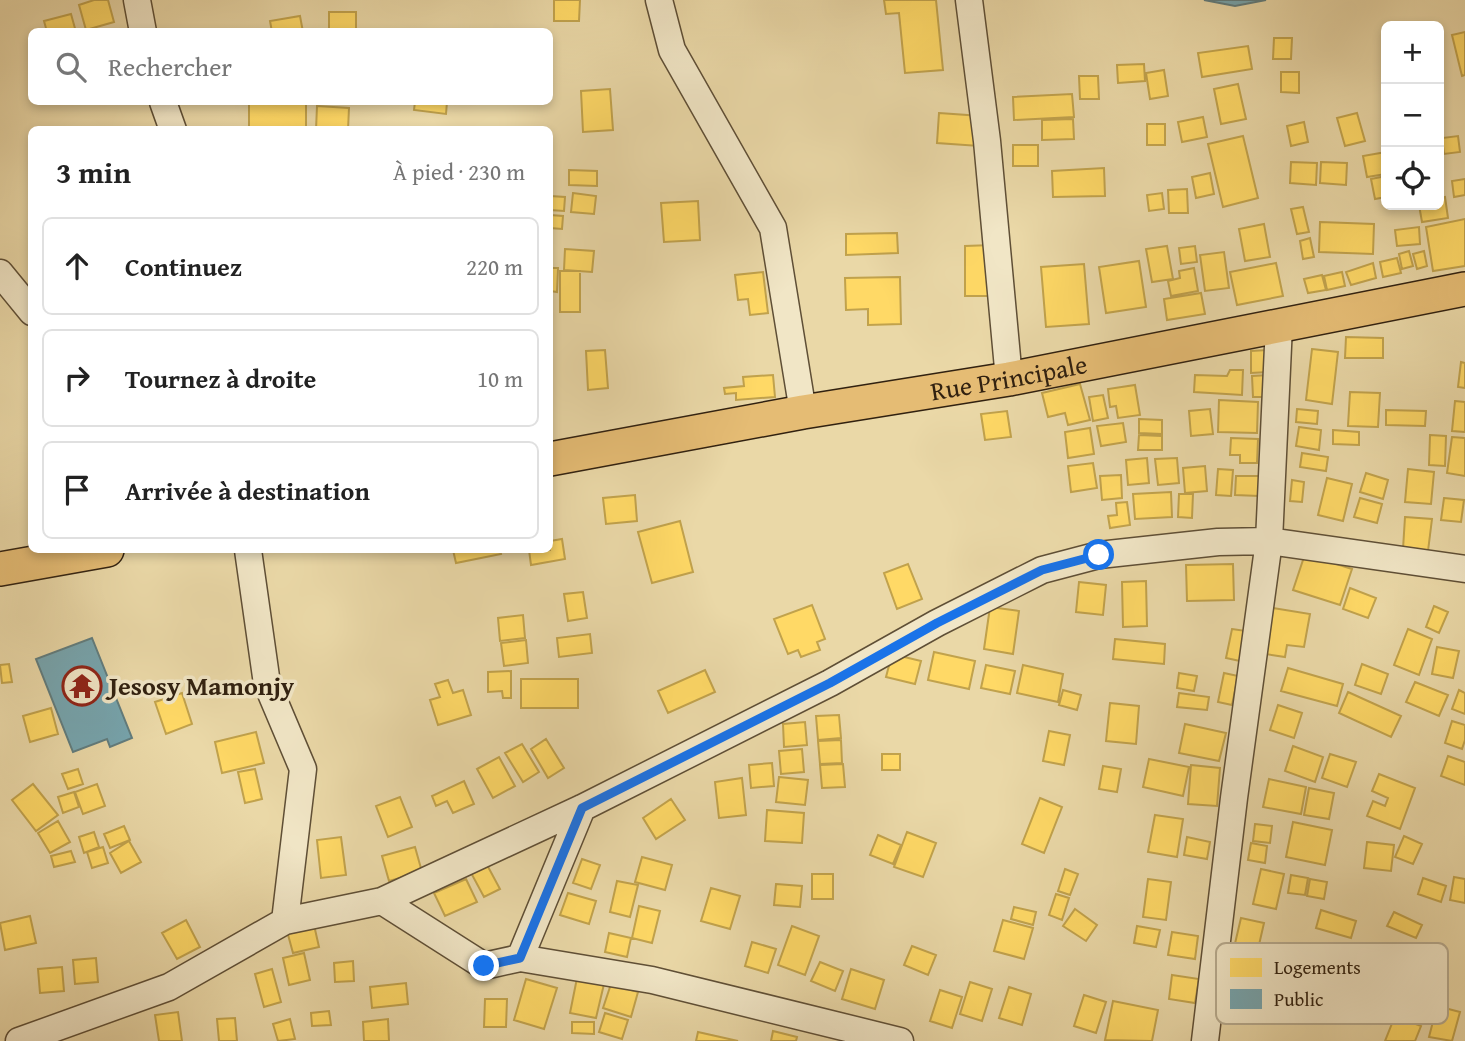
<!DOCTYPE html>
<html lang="fr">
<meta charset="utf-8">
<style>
body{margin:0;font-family:"Gentium Book Plus",serif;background:#f6f6f6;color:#222}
.controls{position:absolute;right:21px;top:21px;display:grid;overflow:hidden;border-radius:10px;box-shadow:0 4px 10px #0003}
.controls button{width:63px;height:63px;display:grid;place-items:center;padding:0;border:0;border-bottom:2px solid #e0e0e0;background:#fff;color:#222;font:35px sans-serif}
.stop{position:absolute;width:21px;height:21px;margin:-16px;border:5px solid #1a73e8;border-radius:50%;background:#fff}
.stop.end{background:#1a73e8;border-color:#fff;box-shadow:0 2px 7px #0008}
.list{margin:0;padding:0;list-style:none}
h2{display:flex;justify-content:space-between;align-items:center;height:91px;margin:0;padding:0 28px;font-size:30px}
h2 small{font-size:23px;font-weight:400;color:#767676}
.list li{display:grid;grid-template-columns:46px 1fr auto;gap:21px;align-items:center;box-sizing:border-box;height:98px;margin:0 14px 14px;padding:0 14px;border:2px solid #e0e0e0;border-radius:10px}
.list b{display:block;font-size:26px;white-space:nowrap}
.list em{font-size:23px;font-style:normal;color:#767676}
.icon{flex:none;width:38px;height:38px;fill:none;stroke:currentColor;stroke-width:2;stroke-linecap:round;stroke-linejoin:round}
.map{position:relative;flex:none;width:1465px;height:1041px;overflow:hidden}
.search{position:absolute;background:#fff;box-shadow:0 4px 10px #0003;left:28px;top:28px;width:525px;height:77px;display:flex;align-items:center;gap:18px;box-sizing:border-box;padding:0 24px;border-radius:10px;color:#767676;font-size:26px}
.panel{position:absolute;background:#fff;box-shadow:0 4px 10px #0003;left:28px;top:126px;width:525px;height:427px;border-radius:10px}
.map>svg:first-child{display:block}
.homes{fill:#ffd966;stroke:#c1a24c;stroke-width:2}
.public{fill:#76a5af;stroke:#617d7f;stroke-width:2}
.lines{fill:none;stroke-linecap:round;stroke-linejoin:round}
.minor-casing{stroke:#5f4f36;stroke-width:29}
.major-casing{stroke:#312110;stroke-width:36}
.minor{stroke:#f1e6c6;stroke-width:26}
.major{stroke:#e5bc74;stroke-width:33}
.route{stroke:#1a73e8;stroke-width:9}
.labels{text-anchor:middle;stroke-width:7;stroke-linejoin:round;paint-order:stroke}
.street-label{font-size:26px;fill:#312110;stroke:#f1e6c6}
.poi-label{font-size:26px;font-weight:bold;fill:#312110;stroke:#f1e6c6;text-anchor:start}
.key{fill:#f1e6c6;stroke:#b7ab8f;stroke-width:2}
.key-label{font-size:19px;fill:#312110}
</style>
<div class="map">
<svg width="1465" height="1041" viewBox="0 0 1465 1041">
<rect width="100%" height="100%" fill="#ead8a7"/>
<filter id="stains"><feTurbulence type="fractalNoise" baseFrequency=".00286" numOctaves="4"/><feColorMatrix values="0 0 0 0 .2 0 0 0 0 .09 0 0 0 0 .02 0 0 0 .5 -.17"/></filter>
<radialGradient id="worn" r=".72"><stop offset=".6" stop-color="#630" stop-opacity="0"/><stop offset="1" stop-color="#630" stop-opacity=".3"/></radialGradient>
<path class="homes" d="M94 0H108L114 22 86 30 79 5Z
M554 0H580L579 21H554Z
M884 0H936L943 70 905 73 899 13 886 14Z
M329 12H356V32H329Z
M71 14 76 32H47L44 21Z
M300 16 303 32H272L270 21Z
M1465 32V75L1462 76 1452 35Z
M1274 38H1292L1291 59H1273Z
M1248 46 1252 69 1202 77 1198 53Z
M1144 64 1145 81 1118 83 1117 65Z
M1164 70 1168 96 1150 99 1146 73Z
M1281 72H1299V93L1281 92Z
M1079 76H1098L1099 99H1080Z
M1238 84 1246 119 1221 124 1214 89Z
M610 89 613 130 583 132 581 91Z
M1072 94 1074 117 1014 120 1013 97Z
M249 102H306V130H249Z
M415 102H447L446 114 414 110Z
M317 106 349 108 348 130H316Z
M939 113 981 116 979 146 937 143Z
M1357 113 1365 141 1345 146 1337 118Z
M1203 117 1207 137 1182 142 1178 122Z
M1073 119 1074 139 1042 140V120Z
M1304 122 1308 142 1291 146 1287 126Z
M1147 124H1165V145H1147Z
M1243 136 1258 198 1223 207 1208 144Z
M1458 136 1460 152 1444 154 1442 138Z
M1013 145H1038V166H1013Z
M1386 152V174L1367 177 1363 156Z
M1291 162 1317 163 1316 185 1290 183Z
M1321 162 1347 163 1346 185 1320 183Z
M1104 168 1105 196 1053 197 1052 171Z
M569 170 597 171V186L569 185Z
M1210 173 1214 194 1196 198 1192 177Z
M1386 176V197L1375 199 1371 179Z
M1465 179V195L1454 197 1452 181Z
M1187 189 1188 213H1169L1168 190Z
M573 193 596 196 594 214 571 212Z
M1162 193 1164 209 1149 211 1147 195Z
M550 196 565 197 564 211 550 210Z
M1445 197 1448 218 1422 222 1419 205H1439V198Z
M698 201 700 240 664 242 661 203Z
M1303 207 1309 232 1297 234 1291 209Z
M550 215 563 216 562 229 550 228Z
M1465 219V266L1433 271 1426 227Z
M1320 222 1374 224 1373 254 1319 252Z
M1264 224 1270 257 1245 261 1239 229Z
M1419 227 1420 244 1397 246 1395 230Z
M897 233 898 253 846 255V234Z
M1310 238 1314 257 1303 259 1300 241Z
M992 245V296H965V246Z
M1167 246 1173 279 1152 282 1146 249Z
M1195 246 1197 262 1181 264 1179 248Z
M565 249 594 251 592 272 564 270Z
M1409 251 1413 266 1402 269 1399 254Z
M1424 251 1427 266 1417 269 1413 254Z
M1224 252 1229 288 1205 291 1200 255Z
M1397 258 1401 273 1383 277 1380 262Z
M1139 261 1146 307 1106 313 1099 267Z
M1276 263 1283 296 1237 305 1230 272Z
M1373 263 1376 278 1351 285 1346 272Z
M1084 264 1089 324 1046 327 1041 267Z
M550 268H558L557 292 550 291Z
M1194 268 1198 291 1171 296 1168 281 1180 278 1179 271Z
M560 271H580V312H560Z
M763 272 768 313 750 315 748 299 738 300 735 275Z
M1342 272 1345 286 1327 290 1324 276Z
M1322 275 1326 290 1308 293 1304 279Z
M900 277 901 324 868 325V309L846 310 845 278Z
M1201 293 1205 314 1167 320 1164 299Z
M1346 337 1383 338V358H1345Z
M1312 349 1338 352 1332 404 1306 400Z
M605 350 608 388 588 390 586 351Z
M1267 350 1268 372 1251 373V351Z
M1461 362 1465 363V388L1458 387Z
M1230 370H1243L1242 395 1194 392 1195 375 1227 376Z
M773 375 775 397 736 400V393L725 394 724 388 744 386 743 377Z
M1269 375 1270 397H1253L1252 376Z
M1080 384 1090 420 1068 425 1065 413 1048 417 1042 393Z
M1135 385 1140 415 1118 418 1116 406 1110 407 1108 389Z
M1350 392 1380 393 1378 427 1348 426Z
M1103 395 1108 418 1093 421 1089 397Z
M1219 400 1258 402 1257 433 1218 432Z
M1455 401 1465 402V432L1452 431Z
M1210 409 1213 434 1191 436 1189 411Z
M1297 409 1318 411 1317 424 1296 422Z
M1386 410 1426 411 1425 426 1386 425Z
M1007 411 1011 437 985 440 981 414Z
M1139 419 1162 420V434L1139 433Z
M1123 423 1126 442 1101 446 1097 426Z
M1299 427 1321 430 1319 450 1296 446Z
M1090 428 1094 454 1068 458 1065 432Z
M1333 430 1359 432V445L1333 444Z
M1139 435 1162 436V450H1138Z
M1430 435 1446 436 1445 466 1429 465Z
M1452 437 1465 438V476L1447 473Z
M1231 438 1258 439 1257 463H1240V455H1230Z
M1302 453 1328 457 1326 471 1300 467Z
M1147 458 1149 483 1128 485 1126 460Z
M1177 458 1179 483 1158 485 1155 459Z
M1093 463 1097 488 1071 492 1068 466Z
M1205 466 1207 491 1185 493 1183 468Z
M1218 469 1233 470 1231 496 1216 495Z
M1408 469 1434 472 1431 504 1405 502Z
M1366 473 1388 480 1383 499 1360 492Z
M1121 475 1122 498 1102 500 1100 476Z
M1236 476H1260L1259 496 1235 495Z
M1327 478 1352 484 1343 521 1318 515Z
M1292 480 1304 482 1302 502 1290 501Z
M1171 492 1172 517 1135 519 1133 494Z
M1179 494H1193L1192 518 1178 517Z
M635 495 637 521 606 524 603 498Z
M1360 498 1382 504 1377 523 1354 517Z
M1444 498 1464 500 1461 522 1441 520Z
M1127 502 1130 525 1110 528 1108 516 1117 515 1116 503Z
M1405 517 1432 519 1428 551 1403 549Z
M680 521 693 572 652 583 638 532Z
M562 539 565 559 531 565 529 550H550V541Z
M453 550H500L501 554 456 563Z
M1305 554 1352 569 1340 605 1293 590Z
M908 564 922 599 897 609 884 573Z
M1233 564 1234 600 1187 601 1186 565Z
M1146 581 1147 626 1123 627 1122 582Z
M1079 582 1106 585 1103 615 1076 612Z
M1350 588 1376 598 1368 618 1343 609Z
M583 592 587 618 568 621 564 594Z
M812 605 825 639 817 642 820 650 801 657 798 650 788 654 774 619Z
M1434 606 1448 612 1439 633 1426 627Z
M990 607 1019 611 1013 654 984 649Z
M1273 608 1310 614 1304 647 1287 645 1285 657 1265 654Z
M523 615 525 638 500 641 498 618Z
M1232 629 1246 631 1240 661 1226 658Z
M1408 629 1432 639 1419 675 1394 665Z
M590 634 592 653 559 657 557 638Z
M1115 639 1165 644 1164 664 1113 659Z
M526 640 528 663 504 666 501 643Z
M1437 647 1459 651 1453 678 1432 674Z
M934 652 975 661 969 689 928 680Z
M892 654 921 661 915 684 886 677Z
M9 664 12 682 2 683 0 665Z
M1362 664 1388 674 1381 694 1355 685Z
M986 665 1015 671 1010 694 981 688Z
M1023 665 1063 674 1058 702 1017 693Z
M1288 668 1343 684 1337 706 1281 691Z
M705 670 715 692 668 713 658 691Z
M511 671V698H503L502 691 488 692V672Z
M1179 673 1197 676 1194 691 1177 688Z
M1224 673 1238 676 1232 705 1218 702Z
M521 679H578V708H521Z
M448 680 453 693 463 690 471 715 438 725 430 700 440 697 435 684Z
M1415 682 1448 695 1439 716 1406 702Z
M1063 690 1081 695 1077 710 1059 705Z
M1459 690 1465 693V714L1452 709Z
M1348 692 1401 716 1391 737 1339 713Z
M182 693 192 724 166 734 155 702Z
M1179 693 1209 697 1207 710 1177 707Z
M1110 703 1139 706 1136 744 1106 741Z
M1278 705 1302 713 1294 738 1270 730Z
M51 708 58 734 30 742 23 716Z
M839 715 841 738 818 740 816 716Z
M1452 721 1465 725V740L1462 749 1445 743Z
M805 722 807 745 784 747 783 724Z
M1185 724 1226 733 1219 761 1179 753Z
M1049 731 1070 735 1064 765 1043 761Z
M256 732 264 763 222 773 215 742Z
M546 739 564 768 548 778 531 749Z
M841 740 842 763 820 764 818 741Z
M522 744 539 772 523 782 505 753Z
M1293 746 1323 757 1315 782 1285 771Z
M802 749 804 772 781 774 779 751Z
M882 754H900V770H882Z
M1330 754 1356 762 1347 787 1322 778Z
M1448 756 1465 762V785L1441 776Z
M499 757 515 786 493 798 477 769Z
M1149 759 1189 767 1183 796 1143 787Z
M772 763 774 786 751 788 749 765Z
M843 764 845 787 822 788 820 765Z
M1191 765 1220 768 1217 806 1188 804Z
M1103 766 1121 769 1117 792 1099 789Z
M78 769 83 784 68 789 62 774Z
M255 769 262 799 245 803 238 772Z
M1379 774 1415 788 1400 829 1367 816 1373 801 1385 806 1388 798 1372 791Z
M779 777 808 780 805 805 776 802Z
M742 778 746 815 719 818 715 782Z
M1269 779 1306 787 1301 814 1263 807Z
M464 781 474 804 453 813 447 801 436 806 432 796Z
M33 784 58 815 36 831 12 800Z
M97 784 105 806 83 814 75 792Z
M1309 788 1334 793 1329 819 1304 815Z
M74 792 79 807 63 813 58 797Z
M400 797 412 827 388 837 376 806Z
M1040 798 1062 807 1044 853 1022 844Z
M671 799 685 820 656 839 643 818Z
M767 810 804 813 802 843 765 841Z
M1155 815 1183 819 1177 857 1148 852Z
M58 821 70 842 50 853 38 833Z
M1293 822 1332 830 1325 865 1286 857Z
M1255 824 1272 826 1270 843 1253 841Z
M124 826 130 840 110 848 104 834Z
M94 832 99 847 84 853 79 837Z
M907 832 936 843 923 877 894 867Z
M878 835 901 845 893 864 870 855Z
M1404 836 1422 844 1413 864 1395 857Z
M341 837 346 875 321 878 317 840Z
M1187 837 1210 842 1207 859 1184 855Z
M129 841 141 862 121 873 110 853Z
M1367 842 1394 845 1391 871 1364 868Z
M1251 843 1267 846 1265 863 1248 860Z
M103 847 108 863 92 868 87 852Z
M415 847 422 872 389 881 382 856Z
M71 851 75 862 54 867 51 856Z
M642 857 672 865 665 890 635 882Z
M582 859 600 865 591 889 573 883Z
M486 863 500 889 484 897 470 871Z
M1065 869 1078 874 1070 895 1058 891Z
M1261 869 1284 874 1276 909 1253 904Z
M812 874H833V899H812Z
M1291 875 1308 878 1305 895 1288 893Z
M1454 877 1465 879V903L1450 900Z
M1423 878 1446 886 1441 902 1418 894Z
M466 879 477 902 445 916 434 893Z
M1148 879 1171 882 1166 920 1143 917Z
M1310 879 1327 882 1324 899 1307 896Z
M617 881 638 885 630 917 610 912Z
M776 884 802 886 800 907 774 905Z
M711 888 740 896 730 929 701 921Z
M568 893 596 901 589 924 560 915Z
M1056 894 1069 898 1062 920 1049 915Z
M639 906 660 911 652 943 632 938Z
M1014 907 1036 912 1033 925 1011 919Z
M1075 909 1097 925 1086 941 1063 926Z
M1321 910 1356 921 1351 938 1316 928Z
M1394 912 1422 925 1416 938 1387 926Z
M30 916 36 943 5 950 0 923Z
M1241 918 1264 923 1256 958 1233 952Z
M186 920 200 947 177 959 162 933Z
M1003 920 1033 928 1024 959 994 951Z
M314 925 319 947 293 953 287 931Z
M792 926 819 936 805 975 778 965Z
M1137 926 1160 930 1156 947 1134 943Z
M1172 932 1198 936 1195 959 1168 955Z
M609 933 631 938 627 957 605 952Z
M752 942 776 949 768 973 745 966Z
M912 946 936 955 928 975 904 965Z
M304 953 310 980 289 985 283 958Z
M96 958 98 982 75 984 73 960Z
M353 961 354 981 335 982 334 963Z
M820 962 843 971 835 991 811 981Z
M62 967 64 991 40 993 38 969Z
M272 969 281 1002 264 1007 255 974Z
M851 969 884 980 875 1009 842 999Z
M1172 975 1199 979 1195 1003 1169 999Z
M577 978 604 984 596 1018 570 1013Z
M526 979 557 988 544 1029 514 1020Z
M970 982 992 989 982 1021 960 1014Z
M406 983 408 1004 372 1008 370 987Z
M611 984 638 992 631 1017 603 1008Z
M1009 987 1031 994 1022 1025 999 1018Z
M940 990 962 997 952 1028 930 1021Z
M1084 995 1106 1002 1096 1033 1074 1026Z
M485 999H507L506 1027H484Z
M1113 1001 1158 1010 1152 1041 1105 1040Z
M1437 1006 1460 1012 1452 1041 1429 1037Z
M329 1011 331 1025 312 1026 311 1013Z
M178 1012 182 1041H159L155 1015Z
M605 1013 628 1020 622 1039 599 1032Z
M1395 1016 1421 1026 1415 1041H1385Z
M235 1018 237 1041H219L217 1019Z
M290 1019 295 1039 278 1041 273 1024Z
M388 1019 389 1041H364L363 1022Z
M572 1022H594V1034L572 1033Z
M773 1031 797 1037 796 1041H771Z
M698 1032 738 1041H696Z"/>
<path class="public" d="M1204 0H1266L1235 6Z
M92 638 132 738 110 747 107 739 73 752 36 659Z"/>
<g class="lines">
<g class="minor-casing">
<path id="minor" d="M137 0 143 32
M659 0 672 50 773 228 803 412
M969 0 987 141 1009 379
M163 102 173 130
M0 273 32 312
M382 901 484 966 520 958 652 980 900 1041
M285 921 382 901 582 808 830 683 937 623 1042 570 1099 555 1218 542 1269 541 1465 569
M520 958 582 808
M19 1041 169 987 285 921 303 769 267 684 248 550
M1205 1041 1234 798 1269 541 1279 325"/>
</g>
<g class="major-casing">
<g id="major">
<path id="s1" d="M550 459 803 412 1009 379 1465 289"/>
<path d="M0 569 107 550"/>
</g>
</g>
<use href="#minor" class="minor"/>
<use href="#major" class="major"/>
</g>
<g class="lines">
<path class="route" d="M484 966 520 958 582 808 830 683 937 623 1042 570 1099 555"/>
</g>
<defs>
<g id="temple-ring" transform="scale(2.0125)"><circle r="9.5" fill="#f1e6c6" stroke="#8f2418" stroke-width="1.5"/><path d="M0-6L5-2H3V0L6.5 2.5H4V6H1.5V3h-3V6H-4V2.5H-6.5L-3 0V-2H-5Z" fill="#8f2418"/></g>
</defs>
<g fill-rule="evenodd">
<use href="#temple-ring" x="82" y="686"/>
</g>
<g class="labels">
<g class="street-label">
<text dy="9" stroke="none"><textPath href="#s1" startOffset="466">Rue Principale</textPath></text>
</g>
<g class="poi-label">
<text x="109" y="695">Jesosy Mamonjy</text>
</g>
</g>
<rect x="1216" y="943" width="232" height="81" rx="10" class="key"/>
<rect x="1230" y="958" width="32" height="19" fill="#ffd966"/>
<rect x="1230" y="989" width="32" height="20" fill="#76a5af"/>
<g class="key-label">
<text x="1274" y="974">Logements</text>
<text x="1274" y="1006">Public</text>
</g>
<rect width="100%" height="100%" filter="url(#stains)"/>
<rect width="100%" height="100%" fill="url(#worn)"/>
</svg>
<div class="controls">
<button>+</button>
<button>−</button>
<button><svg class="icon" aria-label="locate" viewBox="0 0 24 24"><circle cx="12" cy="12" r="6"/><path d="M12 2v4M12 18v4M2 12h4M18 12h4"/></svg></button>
</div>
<div class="stop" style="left:1099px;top:555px"></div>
<div class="stop end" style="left:484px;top:966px"></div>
<div class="search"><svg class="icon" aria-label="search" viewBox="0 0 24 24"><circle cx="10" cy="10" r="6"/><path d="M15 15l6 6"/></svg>Rechercher</div>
<section class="panel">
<h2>3 min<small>À pied · 230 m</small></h2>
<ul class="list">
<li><svg class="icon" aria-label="ahead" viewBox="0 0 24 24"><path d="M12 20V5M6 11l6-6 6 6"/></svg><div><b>Continuez</b></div><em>220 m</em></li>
<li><svg class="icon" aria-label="right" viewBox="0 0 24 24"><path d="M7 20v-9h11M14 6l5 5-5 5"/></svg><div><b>Tournez à droite</b></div><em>10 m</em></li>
<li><svg class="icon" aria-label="arrive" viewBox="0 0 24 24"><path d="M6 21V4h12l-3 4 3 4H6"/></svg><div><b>Arrivée à destination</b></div></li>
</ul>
</section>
</div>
